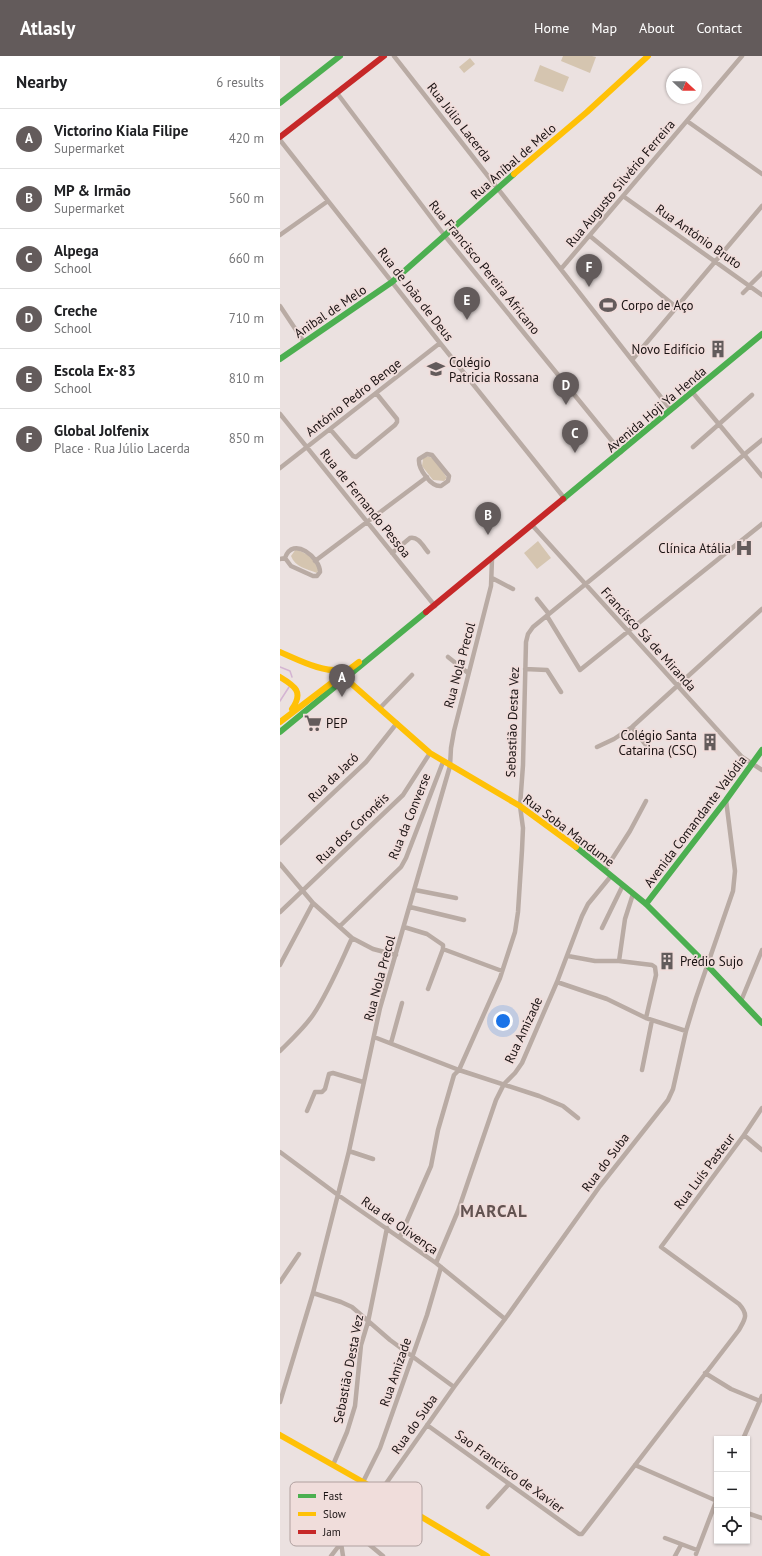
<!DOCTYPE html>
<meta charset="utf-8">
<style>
body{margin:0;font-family:"PT Sans",sans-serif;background:#f2f2f2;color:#202124}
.controls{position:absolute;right:12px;bottom:12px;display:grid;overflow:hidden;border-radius:0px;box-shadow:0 1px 3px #0004}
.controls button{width:36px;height:36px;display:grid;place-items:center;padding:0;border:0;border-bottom:1px solid #e0e0e0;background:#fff;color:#202124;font:20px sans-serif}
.compass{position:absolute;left:386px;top:12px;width:36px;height:36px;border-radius:50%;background:#fff;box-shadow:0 1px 3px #0004;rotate:112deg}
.you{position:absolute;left:223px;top:965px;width:14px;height:14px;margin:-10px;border:3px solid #fff;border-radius:50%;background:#1a73e8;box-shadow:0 0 0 6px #1a73e833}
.badge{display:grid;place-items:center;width:26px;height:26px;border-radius:50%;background:#635b5b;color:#fff;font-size:13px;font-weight:700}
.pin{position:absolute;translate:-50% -33px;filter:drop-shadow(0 1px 2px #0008)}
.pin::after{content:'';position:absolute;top:21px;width:14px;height:12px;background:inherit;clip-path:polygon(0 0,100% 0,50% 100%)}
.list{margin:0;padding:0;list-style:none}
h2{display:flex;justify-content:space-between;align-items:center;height:52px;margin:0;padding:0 16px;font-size:17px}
h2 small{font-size:13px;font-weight:400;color:#757577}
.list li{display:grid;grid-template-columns:26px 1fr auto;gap:12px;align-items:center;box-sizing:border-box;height:60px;padding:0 16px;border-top:1px solid #e0e0e0}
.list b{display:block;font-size:15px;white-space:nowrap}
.list p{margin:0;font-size:13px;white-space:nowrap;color:#757577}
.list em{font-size:13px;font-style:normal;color:#757577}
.icon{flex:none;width:22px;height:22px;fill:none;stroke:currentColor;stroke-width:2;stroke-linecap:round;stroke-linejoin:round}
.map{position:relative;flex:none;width:482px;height:1500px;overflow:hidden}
header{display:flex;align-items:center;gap:24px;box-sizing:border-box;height:56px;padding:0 20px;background:#635b5b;color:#fff}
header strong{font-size:19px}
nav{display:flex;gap:22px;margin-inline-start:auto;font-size:14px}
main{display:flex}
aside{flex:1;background:#fff}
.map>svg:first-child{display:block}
.green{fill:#d5c5b0}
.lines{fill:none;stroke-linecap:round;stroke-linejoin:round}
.stream{stroke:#d4b4d2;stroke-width:1.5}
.street{stroke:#b9aba4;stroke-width:4.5}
.fast{stroke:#4caf50;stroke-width:6}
.slow{stroke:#ffc107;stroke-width:6}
.jam{stroke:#c62828;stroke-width:6}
.labels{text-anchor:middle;stroke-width:3.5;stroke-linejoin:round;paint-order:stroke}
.street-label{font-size:13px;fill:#1a1313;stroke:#f0dddb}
.poi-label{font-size:13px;fill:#1a1313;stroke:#f0dddb;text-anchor:start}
.district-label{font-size:17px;font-weight:bold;letter-spacing:1px;fill:#635351;stroke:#f0dddb}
.key{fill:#f0dddb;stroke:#b0a09f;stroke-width:1}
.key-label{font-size:11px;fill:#1a1313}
</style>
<header>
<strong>Atlasly</strong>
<nav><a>Home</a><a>Map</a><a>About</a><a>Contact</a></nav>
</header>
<main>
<aside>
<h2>Nearby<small>6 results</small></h2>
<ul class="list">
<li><span class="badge">A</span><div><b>Victorino Kiala Filipe</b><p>Supermarket</p></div><em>420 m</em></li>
<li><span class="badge">B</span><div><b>MP &amp; Irmão</b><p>Supermarket</p></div><em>560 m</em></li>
<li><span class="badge">C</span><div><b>Alpega</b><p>School</p></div><em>660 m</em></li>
<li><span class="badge">D</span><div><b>Creche</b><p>School</p></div><em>710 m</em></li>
<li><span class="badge">E</span><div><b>Escola Ex-83</b><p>School</p></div><em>810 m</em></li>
<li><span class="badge">F</span><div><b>Global Jolfenix</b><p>Place · Rua Júlio Lacerda</p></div><em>850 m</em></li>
</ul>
</aside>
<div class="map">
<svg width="482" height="1500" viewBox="0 0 482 1500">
<rect width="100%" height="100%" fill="#ebe1e0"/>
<path class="green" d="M283 0H312L316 1 310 17 281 5Z
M190 2 195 8 184 17 179 11Z
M260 9 289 21 283 36 254 25Z
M146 400 154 402 167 422 164 425 153 424 142 410 143 403Z
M258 485 271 502 257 513 244 497Z
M16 493 30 500 39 513 37 517C27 513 15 511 11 500Z"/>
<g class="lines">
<path class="stream" d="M0 611 10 615 12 621
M0 645 9 631"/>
<path class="street" d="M114 0 391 354
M57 37 165 180 341 396
M407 65 482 118
M0 84 160 287 285 443
M343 140 482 239
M0 179 48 145
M310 180 396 251
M281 213 462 0
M469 230 482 217
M463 237 470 230
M0 250 24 286
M352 304 482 150
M413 337 482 420
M0 358 155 550
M50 373 73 400 76 401 115 369 117 366V363L96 337
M413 391 472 339
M147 398 152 399 169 420 168 425 161 430C151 431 138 413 139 403Z
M0 412 160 287
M252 469 462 701 482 714
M112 497 130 482C138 480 143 490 148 496
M0 503 5 502C13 479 40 502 40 516L37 520H33L11 510 5 502
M35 505 147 421
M212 522 233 533
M257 543 269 558
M267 560 300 614 482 468
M168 601 188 617
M245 613 267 614 281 636
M100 652 132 619
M352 671 369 693
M317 691 334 683 352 671 482 553
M0 787 86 706 117 667
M0 808 33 847 72 882 93 893 116 899
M325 814 350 775 366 745
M135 834 176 842
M130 851 184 864
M0 856 123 739 150 697
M60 870 121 811 126 802 163 706
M124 871 147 878 163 889V893L148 933
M322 872 343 829
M163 893 222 915
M288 900 315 905H339L345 863 353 838
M339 905 372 909 375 911 376 919 366 962
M0 909 33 847
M277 926 327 943 366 962 406 975
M461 945 482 894
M94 981 179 1014 259 1040 283 1050 298 1062
M111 987 122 947
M0 995C11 984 24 972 33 959 49 935 60 908 72 882
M362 1014 372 964
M27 1055 35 1036H42L45 1033 49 1018 53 1017 83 1026
M464 1079 482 1094
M69 1095 93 1103
M0 1096 58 1139 156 1207 225 1263
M120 1181 151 1110 158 1074 174 1019 179 1014 220 922 235 876 238 856 242 794 243 772 240 750 243 709 246 586 248 578 253 571 482 384
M156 1207 178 1155 216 1044 224 1028 235 1017 242 1007 277 926 302 860 308 848 331 820
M0 1226 19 1198
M33 1237 61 1246 72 1251 110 1284 174 1331
M425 1317 451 1333 480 1345
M0 1346 33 1237 69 1095 100 952 170 710 171 692 174 675 211 530 212 503
M147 1369 299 1478H302L459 1274C465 1263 469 1259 459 1248L381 1191 464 1079 482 1052
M463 1383 482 1340
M53 1409 67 1376 75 1350 81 1289 88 1266 107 1172
M355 1409 437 1445
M83 1426 100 1392 147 1259 161 1211
M208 1451 229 1428
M467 1457 482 1462
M70 1475 85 1485 103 1500
M385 1482 417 1494
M61 1487 63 1500
M416 1498 437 1443
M51 1500 100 1436 174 1331 225 1263 320 1130 388 1044 393 1033 406 975 416 942 453 835 455 815 446 744
M395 1500 401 1489"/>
<path class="fast" d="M0 47 60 0
M0 303 112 226 234 118
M283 443 482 278
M0 676 146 556
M296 791 366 848 427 909 482 967
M366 848 446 744 482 694"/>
<path class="slow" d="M234 118 307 56 368 0
M0 596C21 605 43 617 66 614
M0 621C15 630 24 636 12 653
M65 622 150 697 240 750 296 791
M0 666 79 606
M0 1379 83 1426 207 1500"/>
<path class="jam" d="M0 81 104 0
M146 556 283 443"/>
</g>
<defs>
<g id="stadium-bare" transform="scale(1.38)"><path d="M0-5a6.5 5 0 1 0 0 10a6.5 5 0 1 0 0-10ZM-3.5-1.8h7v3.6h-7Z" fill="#635b5b" stroke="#f0dddb" stroke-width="2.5" paint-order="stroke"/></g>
<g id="building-bare" transform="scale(1.38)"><path d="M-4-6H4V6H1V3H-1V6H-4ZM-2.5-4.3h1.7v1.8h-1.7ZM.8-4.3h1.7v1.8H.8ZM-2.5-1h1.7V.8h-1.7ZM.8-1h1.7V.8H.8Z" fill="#635b5b" stroke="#f0dddb" stroke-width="2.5" paint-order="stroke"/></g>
<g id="university-bare" transform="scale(1.38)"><path d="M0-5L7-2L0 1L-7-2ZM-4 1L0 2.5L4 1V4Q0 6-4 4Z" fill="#635b5b" stroke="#f0dddb" stroke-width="2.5" paint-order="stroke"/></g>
<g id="hospital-bare" transform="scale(1.38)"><path d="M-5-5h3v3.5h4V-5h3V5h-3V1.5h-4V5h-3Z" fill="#635b5b" stroke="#f0dddb" stroke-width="2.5" paint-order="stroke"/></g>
<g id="supermarket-bare" transform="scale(1.38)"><path d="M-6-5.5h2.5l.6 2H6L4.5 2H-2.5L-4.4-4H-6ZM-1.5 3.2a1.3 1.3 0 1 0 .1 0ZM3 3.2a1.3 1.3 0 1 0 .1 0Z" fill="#635b5b" stroke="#f0dddb" stroke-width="2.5" paint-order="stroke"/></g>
</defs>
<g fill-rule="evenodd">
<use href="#stadium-bare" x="328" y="249"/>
<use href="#building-bare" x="438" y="293"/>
<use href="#university-bare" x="156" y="313"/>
<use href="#hospital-bare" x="464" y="492"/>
<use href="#supermarket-bare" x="33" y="667"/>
<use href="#building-bare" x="430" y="686"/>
<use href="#building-bare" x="387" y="905"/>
</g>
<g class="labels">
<g class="street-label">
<text transform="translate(180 66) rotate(52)" y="5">Rua Júlio Lacerda</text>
<text transform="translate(233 105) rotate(-41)" y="5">Rua Aníbal de Melo</text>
<text transform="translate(340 127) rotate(-50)" y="5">Rua Augusto Silvério Ferreira</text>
<text transform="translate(419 180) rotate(35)" y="5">Rua António Bruto</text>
<text transform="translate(205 211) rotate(51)" y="5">Rua Francisco Pereira Africano</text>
<text transform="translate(136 238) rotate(52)" y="5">Rua de João de Deus</text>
<text transform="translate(50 255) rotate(-34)" y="5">Anibal de Melo</text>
<text transform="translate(73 341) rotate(-38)" y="5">António Pedro Benge</text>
<text transform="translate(376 353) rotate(-40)" y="5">Avenida Hoji Ya Henda</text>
<text transform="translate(86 447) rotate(51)" y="5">Rua de Fernando Pessoa</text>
<text transform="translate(369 583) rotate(48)" y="5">Francisco Sá de Miranda</text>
<text transform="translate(179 609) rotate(-75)" y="5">Rua Nola Precol</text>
<text transform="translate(232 666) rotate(-88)" y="5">Sebastião Desta Vez</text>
<text transform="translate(53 721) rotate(-44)" y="5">Rua da Jacó</text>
<text transform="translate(129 760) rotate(-68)" y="5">Rua da Converse</text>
<text transform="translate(415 765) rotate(-53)" y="5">Avenida Comandante Valódia</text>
<text transform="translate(72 772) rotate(-44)" y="5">Rua dos Coronéis</text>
<text transform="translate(289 774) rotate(37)" y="5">Rua Soba Mandume</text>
<text transform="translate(99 922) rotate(-75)" y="5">Rua Nola Precol</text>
<text transform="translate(243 974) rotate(-65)" y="5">Rua Amizade</text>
<text transform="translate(325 1106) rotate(-53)" y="5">Rua do Suba</text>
<text transform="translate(424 1115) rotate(-53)" y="5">Rua Luís Pasteur</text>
<text transform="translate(120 1169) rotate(35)" y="5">Rua de Olivença</text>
<text transform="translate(68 1313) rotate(-79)" y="5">Sebastião Desta Vez</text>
<text transform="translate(115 1316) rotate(-71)" y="5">Rua Amizade</text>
<text transform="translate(134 1368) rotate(-55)" y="5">Rua do Suba</text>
<text transform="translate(230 1415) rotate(36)" y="5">Sao Francisco de Xavier</text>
</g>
<g class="poi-label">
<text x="341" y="254">Corpo de Aço</text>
<text x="425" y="298" text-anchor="end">Novo Edifício</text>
<text x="169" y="311">Colégio<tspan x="169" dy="15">Patricia Rossana</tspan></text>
<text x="451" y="497" text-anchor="end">Clínica Atália</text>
<text x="46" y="672">PEP</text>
<text x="417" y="684" text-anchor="end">Colégio Santa<tspan x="417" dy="15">Catarina (CSC)</tspan></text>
<text x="400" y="910">Prédio Sujo</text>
</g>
<g class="district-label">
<text x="214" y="1161">MARCAL</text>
</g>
</g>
<rect x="10" y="1426" width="132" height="64" rx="6" class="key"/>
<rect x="18" y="1438" width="18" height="4" fill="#4caf50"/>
<rect x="18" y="1456" width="18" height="4" fill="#ffc107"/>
<rect x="18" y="1474" width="18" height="4" fill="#c62828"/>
<g class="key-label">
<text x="43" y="1444">Fast</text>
<text x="43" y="1462">Slow</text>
<text x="43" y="1480">Jam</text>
</g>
</svg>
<div class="controls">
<button>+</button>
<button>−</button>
<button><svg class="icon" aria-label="locate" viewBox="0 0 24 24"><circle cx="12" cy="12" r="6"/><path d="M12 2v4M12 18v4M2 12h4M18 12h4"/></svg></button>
</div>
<svg class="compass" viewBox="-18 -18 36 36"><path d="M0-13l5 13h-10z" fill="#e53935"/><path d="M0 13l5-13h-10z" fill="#757577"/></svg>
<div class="you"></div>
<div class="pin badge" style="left:62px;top:641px">A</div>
<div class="pin badge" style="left:208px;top:479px">B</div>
<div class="pin badge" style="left:295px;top:397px">C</div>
<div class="pin badge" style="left:286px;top:349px">D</div>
<div class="pin badge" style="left:187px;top:264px">E</div>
<div class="pin badge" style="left:309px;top:231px">F</div>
</div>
</main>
